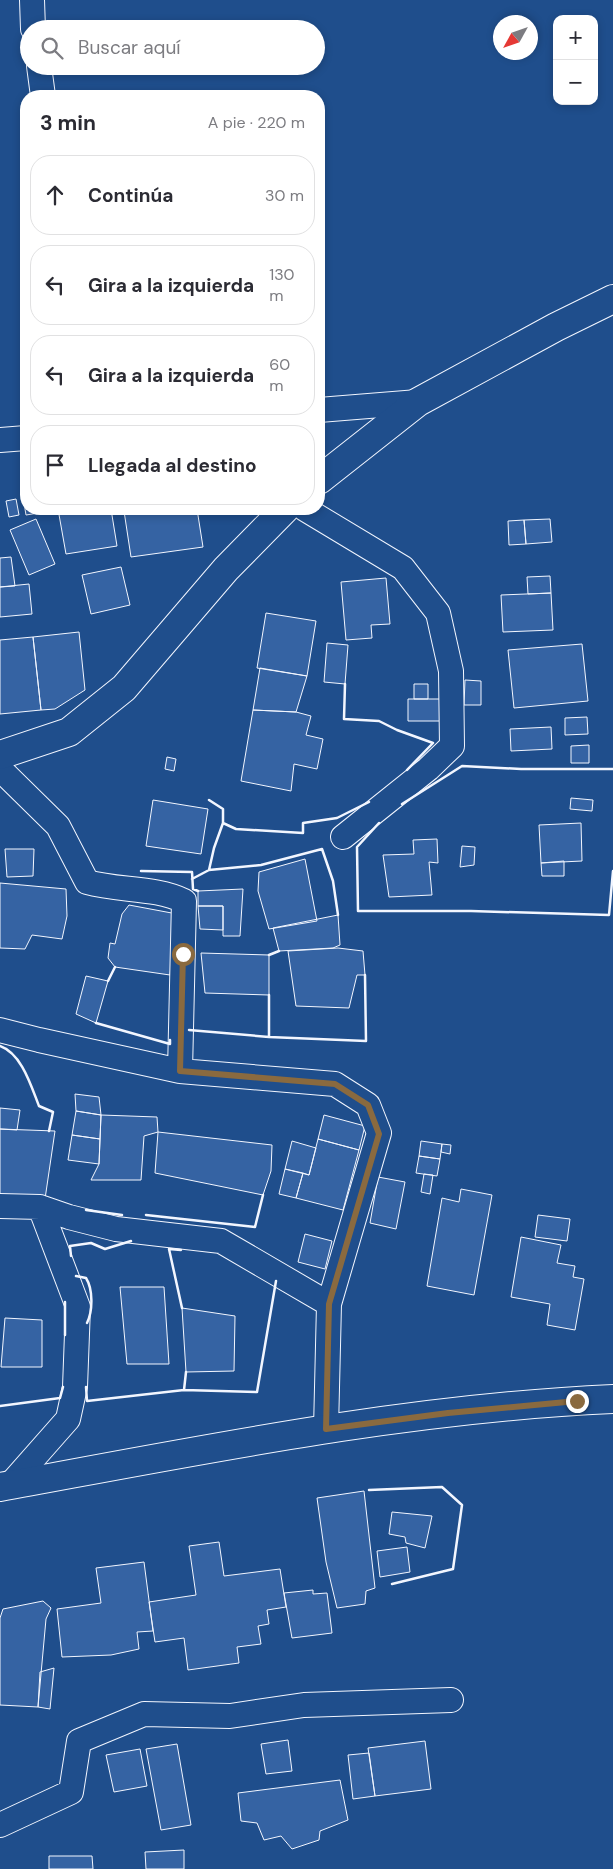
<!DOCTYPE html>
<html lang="es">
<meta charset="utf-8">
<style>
body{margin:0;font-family:"DM Sans",sans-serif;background:#f7f7f7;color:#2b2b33}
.controls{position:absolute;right:15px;top:15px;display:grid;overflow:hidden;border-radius:10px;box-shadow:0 2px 8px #0003}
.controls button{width:45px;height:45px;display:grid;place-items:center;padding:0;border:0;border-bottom:1px solid #e1e1e2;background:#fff;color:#2b2b33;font:25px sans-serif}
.compass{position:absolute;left:493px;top:15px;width:45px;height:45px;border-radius:50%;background:#fff;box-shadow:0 2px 8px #0003;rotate:230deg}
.stop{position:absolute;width:15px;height:15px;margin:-11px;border:4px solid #8a6a3f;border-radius:50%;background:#fff}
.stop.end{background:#8a6a3f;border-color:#fff;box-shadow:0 1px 5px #0008}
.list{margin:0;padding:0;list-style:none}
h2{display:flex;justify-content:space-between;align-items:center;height:65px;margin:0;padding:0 20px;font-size:21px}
h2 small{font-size:16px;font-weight:400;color:#7c7c81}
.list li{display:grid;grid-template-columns:32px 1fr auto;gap:15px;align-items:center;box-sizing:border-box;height:80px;margin:0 10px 10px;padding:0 10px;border:1px solid #e1e1e2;border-radius:20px}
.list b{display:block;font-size:19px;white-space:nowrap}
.list em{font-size:16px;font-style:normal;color:#7c7c81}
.icon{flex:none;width:28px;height:28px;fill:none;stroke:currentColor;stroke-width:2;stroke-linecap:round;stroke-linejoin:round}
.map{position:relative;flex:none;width:613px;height:1869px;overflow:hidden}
.search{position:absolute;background:#fff;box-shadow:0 2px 8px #0003;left:20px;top:20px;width:305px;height:55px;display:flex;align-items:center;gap:12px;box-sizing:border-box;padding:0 18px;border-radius:28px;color:#7c7c81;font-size:19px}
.panel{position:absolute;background:#fff;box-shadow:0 2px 8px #0003;left:20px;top:90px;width:305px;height:425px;border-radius:20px}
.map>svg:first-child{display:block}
.building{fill:#3563a3;stroke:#f2f6ff}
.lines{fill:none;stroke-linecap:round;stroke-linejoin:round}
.street-casing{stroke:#f2f6ff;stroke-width:26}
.secondary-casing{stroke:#f2f6ff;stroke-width:30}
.primary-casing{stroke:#f2f6ff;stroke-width:30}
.street{stroke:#1f4e8c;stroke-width:24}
.secondary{stroke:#1f4e8c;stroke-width:28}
.primary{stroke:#1f4e8c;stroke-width:28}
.wall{stroke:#f2f6ff;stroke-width:2.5}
.route{stroke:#8a6a3f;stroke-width:6}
</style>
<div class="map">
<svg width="613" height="1869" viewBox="0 0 613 1869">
<rect width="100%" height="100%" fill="#1f4e8c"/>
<path class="building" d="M22 491H26V509H45V512L26 515Z
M16 499 19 515 9 517 6 501Z
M58 509H111L117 546 66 554Z
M135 509H197L203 547 131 557 124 511Z
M36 519 55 564 29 575 10 530Z
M550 519 552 542 526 544 524 520Z
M524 520 526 544 509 545 508 521Z
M11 557 15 586 0 587V558Z
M121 567 130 605 91 614 82 575Z
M550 576 551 593 528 594 527 577Z
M386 578 390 624 371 625 372 638 346 640 341 582Z
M29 584 32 614 0 617V587Z
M551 593 553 630 503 632 501 595Z
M266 613 316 621 307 676 257 668Z
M79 632 85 690 55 709 41 710 33 637Z
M33 637 41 710 0 714V640Z
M327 643 348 645 345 684 324 682Z
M582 644 588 701 514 708 508 650Z
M260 668 307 676 296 712 253 710Z
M465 680 481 681V705H464Z
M414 684H428V699H414Z
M408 699H440V721H408Z
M253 710 296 712 311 716 306 735 323 739 317 769 294 764 291 791 241 781Z
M587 717 588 734 565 735V718Z
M551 727 552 749 511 751 510 729Z
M589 745V763H571V746Z
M167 757 176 759 174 771 165 769Z
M571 798 593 800 592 811 570 809Z
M153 800 208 809 201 854 146 846Z
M581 823 582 861 541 863 539 825Z
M437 839 438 863 429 862 432 895 389 897 383 855 414 854 413 840Z
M462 846 475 847 474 865 460 867Z
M5 849H34L33 876 7 877Z
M305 859 317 921 269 929 258 891 259 872Z
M564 861V876H542L541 863Z
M0 883 66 889 67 916 62 939 32 935 25 949 0 948Z
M243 889 240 936H223V906H198V891Z
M129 905 177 914 170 975 115 967 108 958 110 943 115 944 122 914Z
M198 906H223V930L200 929Z
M338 915 340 945 333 948 279 951 273 928Z
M338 948 363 951 365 975H357L349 1008 296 1006 288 951Z
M201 953 269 955V995L205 993Z
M86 976 108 981 96 1023 76 1014Z
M75 1094 99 1097 101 1115 76 1111Z
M0 1108 20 1110 17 1130 0 1129Z
M76 1111 101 1115 100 1139 72 1135Z
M101 1115 157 1117 158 1132 144 1136 141 1180H91L99 1164Z
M324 1115 365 1126 359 1150 318 1139Z
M0 1129 55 1131 45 1199 0 1196Z
M158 1132 272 1145 271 1171 263 1195 155 1173Z
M72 1135 100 1139 99 1164 68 1160Z
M318 1139 359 1150 343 1210 296 1198 303 1173 309 1175Z
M292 1141 316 1148 309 1175 285 1169Z
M421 1141 442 1144 440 1159 419 1156Z
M442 1144 451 1145 450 1154 441 1152Z
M419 1156 440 1159 437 1176 416 1173Z
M285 1169 303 1173 296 1198 279 1194Z
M424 1174 433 1175 430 1194 421 1192Z
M378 1177 405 1182 396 1229 370 1223Z
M461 1189 492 1195 474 1295 427 1286 442 1198 459 1202Z
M538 1215 570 1219 567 1241 535 1237Z
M305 1234 332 1241 325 1269 298 1262Z
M521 1237 561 1245 557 1263 575 1266 573 1277 584 1279 575 1330 547 1325 550 1304 511 1297Z
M120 1287H164L169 1364H127Z
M182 1308 235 1316 234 1371 186 1372Z
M5 1318 42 1320V1367H1Z
M364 1491 375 1588 366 1591 365 1604 337 1608 326 1562 317 1498Z
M392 1512 432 1516 425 1548 406 1543 405 1537 389 1534Z
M219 1542 224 1576 280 1569 286 1607 267 1610 269 1624 258 1626 261 1644 237 1647 239 1663 188 1670 184 1638 155 1642 149 1602 196 1595 189 1546Z
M407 1547 410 1572 380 1577 377 1551Z
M144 1562 153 1631 137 1632 139 1649 111 1655 62 1657 57 1609 101 1603 96 1568Z
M313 1590V1594L327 1593 332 1633 292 1638 284 1593Z
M43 1601 51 1608 46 1619 38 1707 0 1705V1618L3 1609Z
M54 1668 50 1709 38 1707 40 1672Z
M288 1740 292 1771 266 1774 261 1744Z
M425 1741 431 1789 375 1796 368 1748Z
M177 1744 191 1825 161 1830 146 1749Z
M140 1749 147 1786 114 1792 106 1755Z
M369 1753 375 1796 353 1799 348 1755Z
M340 1780 348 1820 320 1831 319 1840 292 1849 281 1836 264 1840 257 1823 241 1821 238 1793Z
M184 1850V1869H146L145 1852Z
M49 1856H92L93 1869H49Z"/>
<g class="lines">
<g class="street-casing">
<path id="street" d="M32 0 33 29
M39 66 43 96
M319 410 418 402
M0 440 26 438
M305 509 403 568 438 613 451 671 452 746 428 769 343 837
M0 769 58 826 87 882C119 891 155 887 184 901L180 1071
M0 1030 39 1040 180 1071 335 1084 368 1105 379 1133 329 1304 326 1429
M0 1206 40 1207 69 1217 116 1229 221 1241 329 1304
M9 1486 68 1419 75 1387 78 1307 40 1207
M0 1825 71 1792 79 1741 144 1714 230 1716 304 1705 451 1700"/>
</g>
<g class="secondary-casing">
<path id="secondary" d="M319 480 418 402 556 327 613 299
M0 755 69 732 124 688 226 569 285 509"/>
</g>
<g class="primary-casing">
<path id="primary" d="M0 1487C202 1450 407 1408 613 1399"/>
</g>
<use href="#street" class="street"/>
<use href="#secondary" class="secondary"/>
<use href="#primary" class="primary"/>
<path class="wall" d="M345 684 344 719 379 721 397 730 433 743 407 770
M209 800 223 809V823L236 829 303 833V823L337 818 369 802
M402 804 462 766 521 769H613
M379 823 357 847 358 911H471L609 915 613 871
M209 870 261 865 322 849 333 881 338 915
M141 871 192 872 193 889 198 891
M192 879 209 870 214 848 223 823
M269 955 279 951
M108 981 115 967
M96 1023 170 1044V1040
M189 1030 269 1037V995
M269 1037 366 1041 365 975
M0 1046C22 1054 31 1086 39 1106L53 1112 49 1131
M86 1210 122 1215
M146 1215 255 1227 263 1195
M181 1250 169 1249 182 1308
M71 1256 70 1246 91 1243 105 1249 131 1241
M76 1276 86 1278C93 1289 93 1311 87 1323
M65 1302V1335
M86 1387 87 1401 184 1390 257 1392 276 1281
M184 1390 186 1372
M0 1406 60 1398 63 1387
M369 1490 442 1487 462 1505 453 1569 392 1584"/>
</g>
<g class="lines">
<path class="route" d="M183 954 180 1071 335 1084 368 1105 379 1134 329 1304 326 1429 448 1413 577 1401"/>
</g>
</svg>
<div class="controls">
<button>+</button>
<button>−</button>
</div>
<svg class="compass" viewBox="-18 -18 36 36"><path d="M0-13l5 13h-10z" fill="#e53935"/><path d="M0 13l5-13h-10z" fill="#7c7c81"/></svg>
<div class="stop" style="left:183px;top:954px"></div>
<div class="stop end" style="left:577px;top:1401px"></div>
<div class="search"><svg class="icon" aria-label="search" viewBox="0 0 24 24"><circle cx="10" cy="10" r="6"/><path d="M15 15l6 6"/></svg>Buscar aquí</div>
<section class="panel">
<h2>3 min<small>A pie · 220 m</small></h2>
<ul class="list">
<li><svg class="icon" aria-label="ahead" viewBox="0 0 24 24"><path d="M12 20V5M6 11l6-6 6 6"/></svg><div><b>Continúa</b></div><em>30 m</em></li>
<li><svg class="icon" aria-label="left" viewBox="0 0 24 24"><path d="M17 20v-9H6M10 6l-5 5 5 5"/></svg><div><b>Gira a la izquierda</b></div><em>130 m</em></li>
<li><svg class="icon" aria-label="left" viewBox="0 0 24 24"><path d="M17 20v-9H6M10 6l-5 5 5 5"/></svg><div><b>Gira a la izquierda</b></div><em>60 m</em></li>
<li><svg class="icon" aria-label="arrive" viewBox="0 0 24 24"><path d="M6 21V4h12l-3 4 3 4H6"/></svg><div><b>Llegada al destino</b></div></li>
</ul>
</section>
</div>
